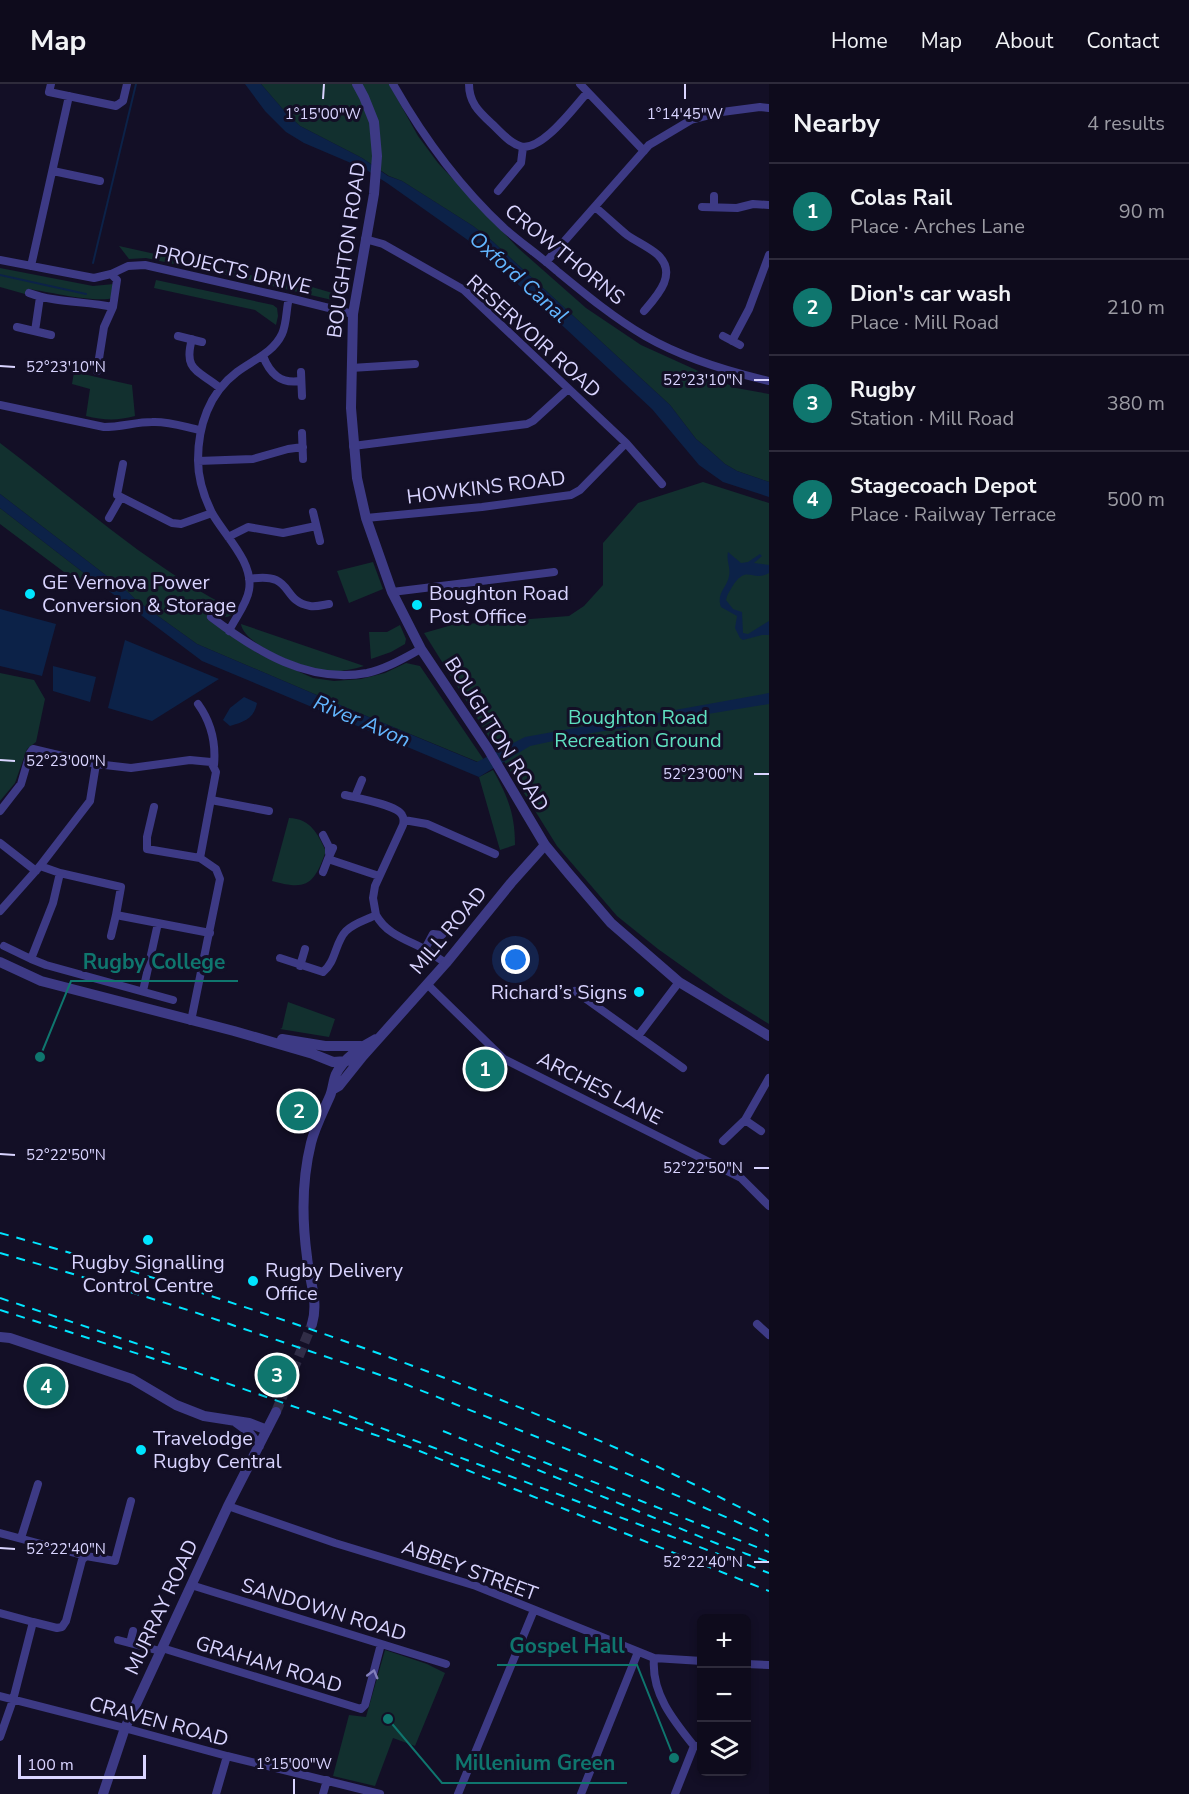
<!DOCTYPE html>
<meta charset="utf-8">
<style>
body{margin:0;font-family:"Nunito Sans",sans-serif;background:#1c1929;color:#f1f3f6}
.controls{position:absolute;right:18px;bottom:18px;display:grid;overflow:hidden;border-radius:9px;box-shadow:0 3px 9px #0003}
.controls button{width:54px;height:54px;display:grid;place-items:center;padding:0;border:0;border-bottom:2px solid #2e2b3b;background:#0e0b1c;color:#f1f3f6;font:30px sans-serif}
.scale{position:absolute;left:18px;bottom:15px;width:128px;box-sizing:border-box;padding-left:6px;border:3px solid #d9d4ff;border-top:0;font-size:16px;line-height:21px;white-space:nowrap;color:#d9d4ff;-webkit-text-stroke:4px #130f26;paint-order:stroke}
.you{position:absolute;left:516px;top:876px;width:21px;height:21px;margin:-15px;border:4px solid #fff;border-radius:50%;background:#1a73e8;box-shadow:0 0 0 9px #1a73e833}
.badge{display:grid;place-items:center;width:39px;height:39px;border-radius:50%;background:#0f766e;color:#fff;font-size:20px;font-weight:700}
.pin{position:absolute;translate:-50% -50%;border:3px solid #fff;box-shadow:0 2px 6px #0006}
.list{margin:0;padding:0;list-style:none}
h2{display:flex;justify-content:space-between;align-items:center;height:78px;margin:0;padding:0 24px;font-size:26px}
h2 small{font-size:20px;font-weight:400;color:#9b9ba3}
.list li{display:grid;grid-template-columns:39px 1fr auto;gap:18px;align-items:center;box-sizing:border-box;height:96px;padding:0 24px;border-top:2px solid #2e2b3b}
.list b{display:block;font-size:22px;white-space:nowrap}
.list p{margin:0;font-size:20px;white-space:nowrap;color:#9b9ba3}
.list em{font-size:20px;font-style:normal;color:#9b9ba3}
.icon{flex:none;width:33px;height:33px;fill:none;stroke:currentColor;stroke-width:2;stroke-linecap:round;stroke-linejoin:round}
.map{position:relative;flex:none;width:769px;height:1710px;overflow:hidden}
header{display:flex;align-items:center;gap:36px;box-sizing:border-box;height:84px;padding:0 30px;background:#0e0b1c;border-bottom:2px solid #2e2b3b}
header strong{font-size:28px}
nav{display:flex;gap:33px;margin-inline-start:auto;font-size:21px}
main{display:flex}
aside{flex:1;background:#0e0b1c}
.map>svg:first-child{display:block}
.green{fill:#12302f}
.water{fill:#0c2248}
.lines{fill:none;stroke-linecap:round;stroke-linejoin:round}
.stream{stroke:#0c2248;stroke-width:2}
.tertiary-tunnel{stroke:#312d47;stroke-width:10;stroke-dasharray:10 5;stroke-linecap:butt}
.minor{stroke:#3d3a85;stroke-width:8}
.tertiary{stroke:#3d3a85;stroke-width:10}
.rail{stroke:#00e5ff;stroke-width:2;stroke-dasharray:9 8;stroke-linecap:butt}
.oneway{stroke:#837fbc}
.ticks{fill:none;stroke:#d9d4ff;stroke-width:2}
.poi-dot{fill:#00e5ff;stroke:#130f26;stroke-width:2}
.labels{text-anchor:middle;stroke-width:6;stroke-linejoin:round;paint-order:stroke}
.street-label{font-size:20px;fill:#d9d4ff;stroke:#130f26}
.poi-label{font-size:20px;fill:#d9d4ff;stroke:#130f26;text-anchor:start}
.park-label{font-size:20px;fill:#5fe0c0;stroke:#130f26}
.water-label{font-size:21px;font-style:italic;fill:#62b6ff;stroke:#130f26}
.ticks-label{font-size:15px;text-anchor:middle;fill:#d9d4ff;stroke:#130f26;stroke-width:6;stroke-linejoin:round;paint-order:stroke}
.leader{fill:none;stroke:#0f766e;stroke-width:2}
.callout-dot{fill:#0f766e;stroke:#130f26;stroke-width:2}
.callout-label{font-size:21px;text-anchor:middle;font-weight:bold;fill:#0f766e;stroke:#130f26;stroke-width:6;stroke-linejoin:round;paint-order:stroke}
</style>
<header>
<strong>Map</strong>
<nav><a>Home</a><a>Map</a><a>About</a><a>Contact</a></nav>
</header>
<main>
<div class="map">
<svg width="769" height="1710" viewBox="0 0 769 1710">
<rect width="100%" height="100%" fill="#130f26"/>
<path class="green" d="M261 0H389L418 52 438 79 518 164 586 224 641 261 736 304 769 310V398L737 387 725 380 707 364 696 355 670 321 491 156 473 142 402 97 389 92 362 74 300 42 286 29Z
M119 162 259 193 258 198 146 174 129 175Z
M0 184 93 202 114 200V214C94 219 50 208 29 205L25 210 0 203Z
M269 195 310 205 312 203 346 213 341 216H332L272 202 268 200Z
M156 196 273 221 277 224 278 232 276 241 255 226 154 204Z
M74 288 132 301 135 332C117 337 103 336 86 332L90 305 72 300Z
M0 359C46 394 91 431 138 466 170 488 200 510 236 526 229 536 222 534 212 529L207 535 259 570 313 594 334 597 361 595 385 589 406 579 420 582 484 676 478 678 347 624 197 560 137 517 129 509 0 410Z
M703 398 769 419V940L724 912 658 865 617 832 557 762 424 549 452 541 569 532 584 522 603 501V459L638 419Z
M0 424 84 489 80 500 0 440Z
M373 478 383 505 349 519 337 487Z
M241 540 364 582C351 586 340 588 327 587 307 586 244 562 241 540Z
M400 541 406 555 405 560 391 568 371 575 369 548H387Z
M0 589 34 596 45 615 36 658 27 665 15 699 0 717Z
M493 686C508 713 515 730 515 761L500 766 479 693Z
M289 734C311 735 317 749 326 767 314 800 308 807 272 797Z
M288 918 335 935 329 953 280 945 282 944Z
M385 1566 427 1580 445 1589 415 1662 393 1654 375 1702 333 1692 349 1631 366 1633Z"/>
<path class="water" d="M245 0H261L286 29 300 42 362 74 388 92 402 97 473 142 491 156 670 321 696 355 707 364 725 380 737 387 769 398V413L723 398 699 381 652 325 479 164 387 99 365 85 304 59 286 48 265 27Z
M0 410 129 509 137 517 197 560 347 624 477 678 525 653 769 609V620L586 650 530 662 479 693 202 577 89 492 87 498 82 495 84 489 0 424Z
M728 468 741 479 748 478 760 470 762 472 754 479 769 481V489C752 499 747 479 732 503 729 508 727 511 726 516L733 525 742 528 743 549 748 550 769 537V551H762L743 556 740 554 735 544 737 532 721 523C716 509 727 504 729 492 731 483 726 478 728 468Z
M0 525 56 540 42 592 0 582Z
M125 556 219 595 152 637 108 624Z
M53 582 96 593 90 618 53 607Z
M244 613 257 619C254 635 244 638 230 642L223 636 230 624Z"/>
<g class="lines">
<path class="stream" d="M93 179 136 0
M0 191 86 210"/>
<path class="tertiary-tunnel" d="M276 1328 312 1240"/>
<path class="minor" d="M51 0 49 8 116 22 123 17 127 0
M393 0C422 51 461 104 504 144 521 159 540 172 557 187 585 210 614 234 645 252 683 274 726 287 769 297
M469 0C469 18 478 27 491 39 500 47 508 58 520 62 541 69 574 23 587 9
M580 0 644 67
M53 87 100 97
M498 107 521 79 523 63
M595 123C606 132 616 142 627 151 637 158 649 163 658 171 678 190 657 212 644 227
M702 123 737 124 753 120 769 121
M714 123V112
M365 155 383 160 464 206 626 359 662 400
M0 176 94 194 111 190 128 182 145 181 289 214 353 230
M546 178 649 61 691 36 722 28 760 23 769 24
M31 182 69 12
M29 209C56 219 85 217 113 223
M17 243 51 251
M35 247 40 213
M178 252 202 258
M723 252 740 261
M192 255C183 287 198 286 220 304
M732 257 749 225 769 171
M263 272C270 290 281 300 300 297
M351 284 415 280
M97 287 104 243 113 223 117 196 111 190
M301 288 302 312
M0 321 104 343C121 343 136 338 152 338 168 337 185 343 200 346
M302 349 303 375
M353 362 527 340 533 337 568 305
M198 377 253 375 288 365 303 363
M123 380 117 411 121 413 172 439 181 440 212 429
M313 428 320 457
M109 434 121 413
M366 434 482 423 571 411 580 406 626 359
M228 453 248 443 283 449 316 442
M249 495C295 487 280 517 310 522 316 523 323 521 329 520
M392 508 554 488
M211 533C256 567 308 600 367 589 386 585 404 574 421 565
M229 547C235 534 247 520 249 506 254 478 224 451 212 429 204 413 198 395 198 376 198 342 209 309 237 288 253 276 273 269 282 250 287 239 286 225 289 214
M198 620C211 638 216 659 214 681
M345 711C357 714 397 721 402 731 404 734 404 737 403 741L375 802 373 814 376 831
M355 713 362 696
M211 716 269 727
M154 723 147 753V765L200 774
M0 727 21 700 30 669 33 665 96 680 131 684 190 676 211 678 216 688 200 774 216 785 220 795 191 937
M404 736 427 740 495 770
M323 751 329 763V769
M0 759 36 787
M333 764 328 775 379 792
M40 782 60 789 121 803 116 831 210 849
M323 788 328 775
M60 789 53 819 31 875 46 881 173 916
M0 827 40 782 90 717 96 680
M111 852 116 831
M4 862 31 875
M425 865 433 850 442 851 449 842
M280 874 323 888C336 878 335 858 346 847 354 839 366 836 376 831 387 851 408 856 426 866 433 870 439 875 446 879
M300 882 305 865
M427 900 504 975 741 1094 769 1122
M143 907 158 839
M575 907 638 952 679 898
M638 952 683 984
M745 1036 761 1047
M723 1057 745 1036 769 994
M757 1240 769 1251
M228 1422 335 1459 476 1502 654 1574 702 1577
M0 1449 86 1472
M21 1454 38 1400
M191 1501 446 1580
M0 1529 33 1538
M118 1556 160 1567
M130 1559 133 1547
M162 1564 361 1625 365 1621 381 1560
M654 1574C651 1609 673 1636 694 1662H702
M746 1580 769 1581
M0 1612 125 1644 227 1672 380 1710
M0 1653 13 1616 33 1538 57 1544 62 1543 66 1537 82 1476 86 1472 115 1477 131 1417
M216 1710 227 1672
M323 1710 327 1696
M458 1710 534 1526
M581 1710 638 1568
M675 1710 694 1662"/>
<path class="tertiary" d="M357 0 364 13 374 38 377 72 374 110 353 230 351 324 357 394 366 434 392 508 421 565 488 665 545 761 569 790 611 839 679 898 769 952
M0 878 41 897 234 947 313 970 333 978 347 977 365 969
M282 955 325 962H361
M332 1006 339 1002 363 972 446 879 511 799 545 761
M312 1240C319 1217 309 1196 307 1173 302 1136 302 1095 311 1059 315 1043 323 1028 330 1012 333 1005 333 997 336 990 343 975 362 962 376 955
M0 1253 10 1254 132 1295 176 1321 204 1332 249 1339 267 1346
M236 1338 247 1346 259 1362
M103 1710 125 1644 228 1422 276 1328"/>
<path class="rail" d="M0 1149C213 1208 428 1281 630 1370 677 1391 723 1415 769 1438
M0 1169 73 1190 191 1227 395 1296 614 1384 769 1452
M0 1214 174 1272
M0 1226 189 1286 407 1362 769 1507
M333 1326 769 1489
M443 1347 718 1460 769 1478
M496 1359 769 1468"/>
</g>
<defs><path id="oneway-chevron" d="M-2-3.5L2.5 0L-2 3.5" fill="none" stroke-width="1.6" stroke-linecap="round" stroke-linejoin="round" transform="scale(1.5)"/></defs>
<use class="oneway" href="#oneway-chevron" transform="translate(373 1590) rotate(-75)"/>
<path class="ticks" d="M323 15 324 0M685 15V0M0 282 15 283M754 296H769M0 676 15 677M754 690H769M0 1070 15 1071M754 1084H769M0 1464 15 1465M754 1478H769M294 1710V1695"/>
<g class="poi-dot">
<circle cx="30" cy="510" r="6"/>
<circle cx="417" cy="521" r="6"/>
<circle cx="639" cy="908" r="6"/>
<circle cx="148" cy="1156" r="6"/>
<circle cx="253" cy="1197" r="6"/>
<circle cx="141" cy="1366" r="6"/>
</g>
<g class="labels">
<g class="street-label">
<text transform="translate(346 166) rotate(-82)" y="7">BOUGHTON ROAD</text>
<text transform="translate(565 170) rotate(39)" y="7">CROWTHORNS</text>
<text transform="translate(233 185) rotate(13)" y="7">PROJECTS DRIVE</text>
<text transform="translate(534 252) rotate(42)" y="7">RESERVOIR ROAD</text>
<text transform="translate(486 403) rotate(-7)" y="7">HOWKINS ROAD</text>
<text transform="translate(497 650) rotate(58)" y="7">BOUGHTON ROAD</text>
<text transform="translate(448 846) rotate(-50)" y="7">MILL ROAD</text>
<text transform="translate(600 1004) rotate(27)" y="7">ARCHES LANE</text>
<text transform="translate(470 1486) rotate(20)" y="7">ABBEY STREET</text>
<text transform="translate(161 1523) rotate(-65)" y="7">MURRAY ROAD</text>
<text transform="translate(324 1525) rotate(17)" y="7">SANDOWN ROAD</text>
<text transform="translate(269 1580) rotate(17)" y="7">GRAHAM ROAD</text>
<text transform="translate(159 1637) rotate(15)" y="7">CRAVEN ROAD</text>
</g>
<g class="poi-label">
<text x="42" y="505">GE Vernova Power<tspan x="42" dy="23">Conversion &amp; Storage</tspan></text>
<text x="429" y="516">Boughton Road<tspan x="429" dy="23">Post Office</tspan></text>
<text x="627" y="915" text-anchor="end">Richard’s Signs</text>
<text x="148" y="1185" text-anchor="middle">Rugby Signalling<tspan x="148" dy="23">Control Centre</tspan></text>
<text x="265" y="1193">Rugby Delivery<tspan x="265" dy="23">Office</tspan></text>
<text x="153" y="1361">Travelodge<tspan x="153" dy="23">Rugby Central</tspan></text>
</g>
<g class="park-label">
<text x="638" y="640">Boughton Road<tspan x="638" dy="23">Recreation Ground</tspan></text>
</g>
<g class="water-label">
<text transform="translate(519 193) rotate(42)" y="7">Oxford Canal</text>
<text transform="translate(362 637) rotate(23)" y="7">River Avon</text>
</g>
</g>
<g class="ticks-label">
<text x="323" y="35">1°15'00"W</text>
<text x="685" y="35">1°14'45"W</text>
<text x="66" y="288">52°23'10"N</text>
<text x="703" y="301">52°23'10"N</text>
<text x="66" y="682">52°23'00"N</text>
<text x="703" y="695">52°23'00"N</text>
<text x="66" y="1076">52°22'50"N</text>
<text x="703" y="1089">52°22'50"N</text>
<text x="66" y="1470">52°22'40"N</text>
<text x="703" y="1483">52°22'40"N</text>
<text x="294" y="1685">1°15'00"W</text>
</g>
<path class="leader" d="M40 973L71 897H238M674 1674L637 1581H497M388 1635L442 1699H627"/>
<g class="callout-dot">
<circle cx="40" cy="973" r="6"/>
<circle cx="674" cy="1674" r="6"/>
<circle cx="388" cy="1635" r="6"/>
</g>
<g class="callout-label">
<text x="154" y="885">Rugby College</text>
<text x="567" y="1569">Gospel Hall</text>
<text x="535" y="1686">Millenium Green</text>
</g>
</svg>
<div class="controls">
<button>+</button>
<button>−</button>
<button><svg class="icon" aria-label="layers" viewBox="0 0 24 24"><path d="M12 4l9 5-9 5-9-5zM3 14l9 5 9-5"/></svg></button>
</div>
<div class="scale">100 m</div>
<div class="you"></div>
<div class="pin badge" style="left:485px;top:985px">1</div>
<div class="pin badge" style="left:299px;top:1027px">2</div>
<div class="pin badge" style="left:277px;top:1291px">3</div>
<div class="pin badge" style="left:46px;top:1302px">4</div>
</div>
<aside>
<h2>Nearby<small>4 results</small></h2>
<ul class="list">
<li><span class="badge">1</span><div><b>Colas Rail</b><p>Place · Arches Lane</p></div><em>90 m</em></li>
<li><span class="badge">2</span><div><b>Dion's car wash</b><p>Place · Mill Road</p></div><em>210 m</em></li>
<li><span class="badge">3</span><div><b>Rugby</b><p>Station · Mill Road</p></div><em>380 m</em></li>
<li><span class="badge">4</span><div><b>Stagecoach Depot</b><p>Place · Railway Terrace</p></div><em>500 m</em></li>
</ul>
</aside>
</main>
